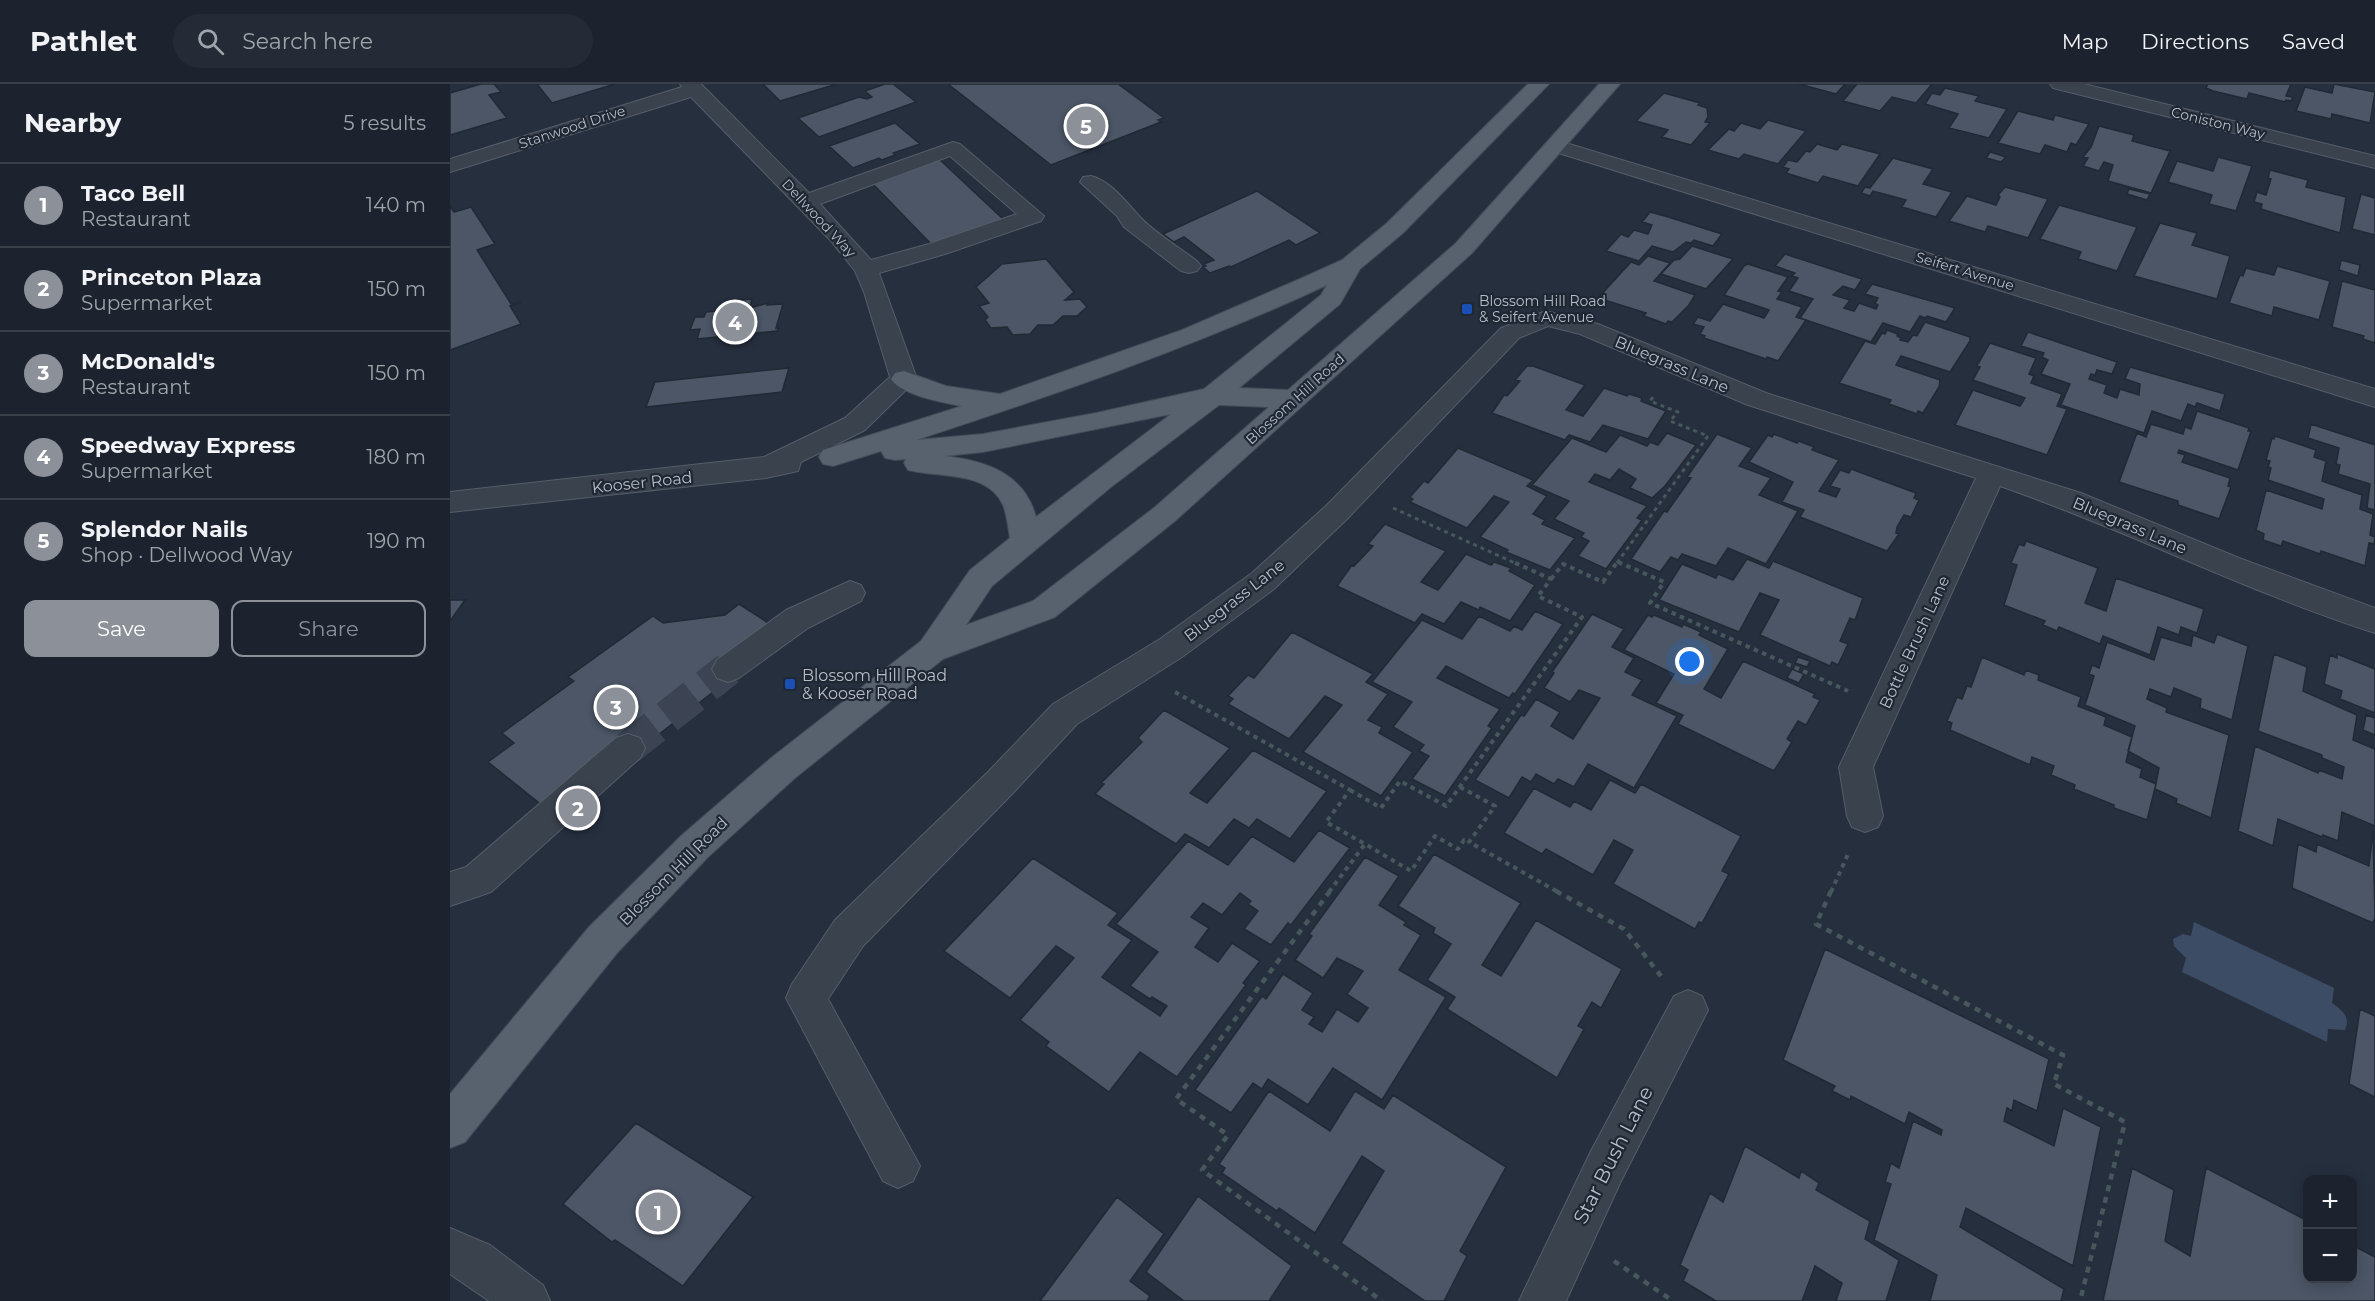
<!DOCTYPE html>
<meta charset="utf-8">
<style>
body{margin:0;font-family:Montserrat,sans-serif;background:#252b36;color:#f1f3f6}
.controls{position:absolute;right:18px;bottom:18px;display:grid;overflow:hidden;border-radius:12px;box-shadow:0 3px 15px #0003}
.controls button{width:54px;height:54px;display:grid;place-items:center;padding:0;border:0;border-bottom:2px solid #3a404a;background:#1c232e;color:#f1f3f6;font:30px sans-serif}
.you{position:absolute;left:1240px;top:578px;width:21px;height:21px;margin:-15px;border:4px solid #fff;border-radius:50%;background:#1a73e8;box-shadow:0 0 0 9px #1a73e833}
.badge{display:grid;place-items:center;width:39px;height:39px;border-radius:50%;background:#8c9099;color:#fff;font-size:20px;font-weight:700}
.pin{position:absolute;translate:-50% -50%;border:3px solid #fff;box-shadow:0 2px 6px #0006}
.list{margin:0;padding:0;list-style:none}
h2{display:flex;justify-content:space-between;align-items:center;height:78px;margin:0;padding:0 24px;font-size:26px}
h2 small{font-size:20px;font-weight:400;color:#a0a4aa}
.list li{display:grid;grid-template-columns:39px 1fr auto;gap:18px;align-items:center;box-sizing:border-box;height:84px;padding:0 24px;border-top:2px solid #3a404a}
.list b{display:block;font-size:22px;white-space:nowrap}
.list p{margin:0;font-size:20px;white-space:nowrap;color:#a0a4aa}
.list em{font-size:20px;font-style:normal;color:#a0a4aa}
.actions{display:flex;gap:12px;padding:18px 24px}
.actions a{flex:1;padding:14px 0;border:2px solid #8c9099;border-radius:12px;text-align:center;font-size:21px;color:#8c9099}
.actions .main{background:#8c9099;color:#fff}
.icon{flex:none;width:33px;height:33px;fill:none;stroke:currentColor;stroke-width:2;stroke-linecap:round;stroke-linejoin:round}
.map{position:relative;flex:none;width:1925px;height:1217px;overflow:hidden}
header{display:flex;align-items:center;gap:36px;box-sizing:border-box;height:84px;padding:0 30px;background:#1c232e;border-bottom:2px solid #3a404a}
header strong{font-size:28px}
nav{display:flex;gap:33px;margin-inline-start:auto;font-size:21px}
.search{width:420px;height:54px;background:#252b36;display:flex;align-items:center;gap:15px;box-sizing:border-box;padding:0 21px;border-radius:33px;color:#a0a4aa;font-size:22px}
main{display:flex}
aside{flex:1;background:#1c232e}
.map>svg:first-child{display:block}
.water{fill:#3d4c65}
.building{fill:#4c5666;stroke:#212935;stroke-width:1.5}
.lines{fill:none;stroke-linecap:round;stroke-linejoin:round}
.minor-tunnel{stroke:#3c4453;stroke-width:34;stroke-dasharray:34 16;stroke-linecap:butt}
.minor-casing{stroke:#555d69;stroke-width:2}
.major-casing{stroke:#434b57;stroke-width:2}
.path-far2{stroke:#46585c;stroke-width:3;stroke-dasharray:4 4;stroke-linecap:butt}
.path-far1{stroke:#46585c;stroke-width:4;stroke-dasharray:4.5 4.5;stroke-linecap:butt}
.path{stroke:#46585c;stroke-width:4.5;stroke-dasharray:6 6;stroke-linecap:butt}
.minor{fill:#3a424e;fill-rule:evenodd}
.major{fill:#58616e;fill-rule:evenodd}
.transit-dot{fill:#1a4fb4;stroke:#1f2733;stroke-width:2}
.labels{text-anchor:middle;stroke-width:4.5;stroke-linejoin:round;paint-order:stroke}
.far-street-label{font-size:14px;fill:#b6bdc9;stroke:#1f2733}
.far-poi-label{font-size:14px;fill:#b6bdc9;stroke:#1f2733;text-anchor:start}
.street-label{font-size:16px;fill:#b6bdc9;stroke:#1f2733}
.poi-label{font-size:16px;fill:#b6bdc9;stroke:#1f2733;text-anchor:start}
.near-street-label{font-size:20px;fill:#b6bdc9;stroke:#1f2733}
</style>
<header>
<strong>Pathlet</strong>
<div class="search"><svg class="icon" aria-label="search" viewBox="0 0 24 24"><circle cx="10" cy="10" r="6"/><path d="M15 15l6 6"/></svg>Search here</div>
<nav><a>Map</a><a>Directions</a><a>Saved</a></nav>
</header>
<main>
<aside>
<h2>Nearby<small>5 results</small></h2>
<ul class="list">
<li><span class="badge">1</span><div><b>Taco Bell</b><p>Restaurant</p></div><em>140 m</em></li>
<li><span class="badge">2</span><div><b>Princeton Plaza</b><p>Supermarket</p></div><em>150 m</em></li>
<li><span class="badge">3</span><div><b>McDonald's</b><p>Restaurant</p></div><em>150 m</em></li>
<li><span class="badge">4</span><div><b>Speedway Express</b><p>Supermarket</p></div><em>180 m</em></li>
<li><span class="badge">5</span><div><b>Splendor Nails</b><p>Shop · Dellwood Way</p></div><em>190 m</em></li>
</ul>
<div class="actions"><a class="main">Save</a><a>Share</a></div>
</aside>
<div class="map">
<svg width="1925" height="1217" viewBox="0 0 1925 1217">
<rect width="100%" height="100%" fill="#262f3e"/>
<path class="water" d="M1744 838 1884 904 1882 919C1892 926 1901 933 1895 946L1878 945 1877 958 1732 888 1736 874 1724 862 1723 855 1733 850 1741 852Z"/>
<path class="building" d="M31 0H44L51 8 39 11 57 34 0 51V9Z
M87 0H165L102 19Z
M313 0H387L330 17Z
M435 0H443L466 18 369 53 348 34 409 13 417 15 422 13 415 7Z
M498 0H668L714 34 708 36 711 38 601 81Z
M1349 0H1395L1386 10Z
M1407 0H1482L1466 19 1442 13 1430 27 1393 17Z
M1758 0H1841L1836 12 1843 13 1841 17 1836 16 1835 18 1799 9 1797 15 1763 7 1756 4Z
M1884 0 1925 8 1920 39 1882 30 1881 35 1846 27 1855 3 1882 9Z
M1495 4 1529 12 1525 17 1557 25 1539 54 1499 44 1508 30 1475 20 1482 9 1490 11Z
M1214 9 1250 19 1248 21 1257 24 1258 33 1255 38 1260 39 1241 61 1212 53 1218 46 1186 37Z
M1568 27 1603 36 1605 31 1639 40 1626 61 1621 59 1617 68 1595 61 1590 70 1548 59Z
M1318 36 1356 47 1328 80 1294 70 1289 75 1258 66 1279 45 1284 47 1291 39 1310 45Z
M445 39 470 60 443 69 445 71 432 76 429 74 403 84 379 62Z
M1649 42 1684 51 1682 57 1720 67 1701 109 1658 97 1663 81 1654 78 1649 87 1633 82 1638 74 1633 73 1641 63Z
M1367 60 1387 66 1392 60 1430 70 1408 102 1373 92 1368 99 1336 89 1339 85 1333 83 1338 76 1347 78 1356 67 1360 68Z
M1540 68 1556 73 1551 78 1536 74Z
M1768 73 1802 82 1786 127 1759 120 1762 111 1718 98 1727 77 1763 87Z
M488 74 553 135 482 161 421 98Z
M1443 74 1483 85 1473 100 1502 108 1486 133 1452 123 1456 116 1423 107 1420 112 1411 109 1415 103 1420 104Z
M1820 86 1858 96 1856 103 1896 113 1890 149 1811 125 1812 120 1804 118 1807 108 1816 111 1821 95 1818 94Z
M1555 103 1598 115 1578 154 1538 142 1535 148 1499 137 1517 112 1546 121 1550 113 1548 111Z
M1679 105 1700 110 1697 116 1677 110Z
M807 107 870 149 846 161 839 156 781 183 779 182 760 189 753 183 756 182 754 180 764 176 734 153 724 158 713 150Z
M1911 110 1925 114V151L1902 145Z
M1609 121 1687 143 1667 187 1628 175 1631 168 1590 155Z
M0 122 4 128 21 123 45 160 27 166 61 220 71 218 60 222 71 240 0 266Z
M1200 128 1215 132 1272 150 1263 162 1244 156 1241 159 1236 158 1223 168 1202 162 1189 177 1156 167 1171 150 1178 153 1184 146 1198 150 1202 141 1192 138Z
M1710 139 1747 149 1742 161 1780 172 1767 215 1684 192Z
M1242 162 1283 175 1256 205 1211 190 1224 176 1230 175Z
M1335 170 1412 195 1405 206 1393 202 1383 211 1400 216 1394 224 1404 227 1409 219 1426 225 1428 221 1425 219 1428 214 1415 210 1422 200 1505 224 1496 238 1477 232 1475 234 1470 232 1460 248 1433 239 1421 258 1350 234 1363 215 1339 207 1348 194 1342 192 1345 189 1325 182Z
M1198 172 1220 179 1204 197 1245 211 1239 221 1222 238 1218 237 1216 240 1194 232 1196 229 1148 214 1181 178 1189 181Z
M596 175 624 208 615 216 630 215 637 223 627 232H613L603 241H588L580 250 563 251 557 243 541 244 535 236 538 233 529 222 539 219 526 203 552 180Z
M1891 176 1910 181 1908 192 1889 186Z
M1298 180 1338 193 1328 207 1332 208 1327 215 1352 223 1346 233 1356 236 1328 277 1317 273 1316 275 1254 254 1255 252 1250 250 1254 243 1243 240 1248 233 1260 237 1273 220 1314 234 1319 226 1274 211 1294 182Z
M1827 182 1880 197 1869 236 1824 223 1822 232 1779 219 1790 191 1793 192 1796 184 1824 191Z
M1892 197 1925 206V259L1913 255 1914 252 1882 243Z
M302 215 300 224 318 219 317 221 333 220 326 244 328 243 327 247 247 255 250 245 240 246 245 233H254L256 228 287 225 290 216Z
M1475 238 1520 253V257L1500 288 1451 272 1446 281 1490 296 1489 303 1473 329 1468 327 1467 330 1439 320 1441 316 1389 299 1415 257 1425 260 1432 249 1435 250 1437 246 1448 250 1447 252 1451 254 1450 256 1458 258 1463 251 1467 252Z
M1578 248 1667 278 1662 290 1647 286 1645 291 1641 290 1639 295 1657 301 1654 309 1667 314 1670 305 1689 311 1690 300 1675 295 1680 283 1775 310 1770 327 1747 319 1745 323 1738 320 1731 337 1702 327 1694 349 1611 321 1620 300 1591 290 1598 276 1592 273 1594 269 1571 262Z
M1540 259 1586 274 1579 290 1584 292 1581 299 1612 310 1607 322 1617 325 1597 371 1505 341 1523 306 1570 322 1575 314 1523 296 1530 283 1527 282Z
M1077 282H1083L1135 301 1116 326 1133 332 1154 304 1177 312 1179 310 1192 314 1191 317 1216 327 1198 355 1153 341 1140 358 1119 351 1115 356 1042 329 1054 311 1057 312 1070 297 1065 296Z
M339 284 332 308 196 323 205 298Z
M1747 327 1799 344 1798 347H1801L1788 386 1729 366 1728 369 1735 371 1732 378 1780 394 1778 402 1781 403 1769 435 1728 421V417L1669 398 1687 349 1696 353 1701 340 1733 350 1735 343 1741 345Z
M1861 340 1925 361V426L1917 424 1920 400 1888 390 1890 381 1886 380 1889 364 1858 354Z
M1217 349 1246 361 1215 402 1202 414 1180 404 1186 395 1169 385 1160 396 1145 390 1139 398 1197 422 1187 434 1192 436 1156 485 1128 472 1139 457 1131 453 1134 449 1104 435 1119 417 1082 401 1122 354 1156 368 1170 351 1197 362 1200 358 1208 361Z
M1267 350 1302 364 1289 382 1321 394 1309 411 1348 427 1316 480 1278 464 1266 482 1232 470 1228 476 1221 473 1210 488 1181 475 1214 427 1217 428 1241 394 1237 393Z
M1324 350 1347 359 1349 357 1364 363 1362 366 1389 376 1369 407 1386 413 1390 405 1380 402 1390 386 1399 389 1401 385 1466 409 1464 414 1469 416 1461 433 1454 431 1447 443 1446 449 1449 450 1437 467 1350 433 1354 426 1332 418 1343 398 1299 378 1318 351 1322 353Z
M1825 352 1866 366 1864 373 1876 377 1872 397 1912 411 1910 425 1923 430 1920 451 1925 453 1924 460 1919 459 1915 482 1871 467 1870 470 1833 457 1831 462 1813 456 1814 450 1806 446 1816 406 1872 425 1874 415 1818 396 1821 384 1818 383 1820 377 1816 376 1822 354 1824 355Z
M1008 364 1083 396 1077 402 1097 412 1083 430 1095 436 1092 440 1125 454 1100 486 1056 468 1058 466 1030 453 1059 418 1044 412 1017 444 960 418 963 415 960 413 974 397 978 399Z
M935 440 996 467 971 498 988 506 1016 470 1041 481 1044 478 1061 484 1059 487 1085 501 1060 537 1030 523 1029 526 1011 518 994 540 972 530 965 539 887 502 902 481 904 482 923 462 918 460Z
M1576 457 1648 484 1635 519 1656 527 1666 494 1754 525 1747 549 1731 543 1729 551 1708 543 1700 571 1653 552 1650 560 1609 543 1607 547 1593 541 1595 537 1554 521 1567 481 1561 479 1569 460 1574 462Z
M1297 475 1319 484 1323 477 1413 514 1405 536 1400 534 1390 557 1398 560 1388 581 1382 578 1380 582 1310 551 1329 516 1310 509 1289 548 1209 516 1232 480 1266 494 1268 490 1283 496Z
M0 516H15L0 537Z
M289 520 323 542 286 590 185 669 93 722 38 678 64 659 52 649 124 597 118 593 203 532 213 539 275 531Z
M1085 527 1113 540 1065 610 1063 609 1059 614 996 582 987 594 1050 625 1038 642 1042 644 995 712 962 695 979 672 969 667 974 661 943 643 962 618 922 598 972 536 1012 555 1029 532 1060 547 1064 542 1072 546Z
M1142 530 1174 545 1162 563 1184 574 1175 588 1192 596 1182 611 1227 632 1184 704 1138 680 1124 703 1108 695 1104 700 1086 690 1081 698 1072 693 1059 714 1025 696 1071 631 1074 632 1086 615 1110 628 1101 642 1123 655 1150 614 1129 606 1120 618 1094 604 1104 589 1102 588Z
M1198 531 1202 533 1204 531 1232 543 1233 540 1251 548 1249 551 1278 565 1254 605 1271 614 1293 577 1365 610 1363 613 1370 616 1356 641 1348 637 1337 655 1342 658 1324 687 1228 640 1233 631 1206 619 1224 590 1174 566Z
M842 548 923 590 916 598 938 610 918 636 932 643 929 649 963 668 931 712 853 668 892 621 875 612 839 655 778 620 783 615 778 612 798 591 804 594Z
M1767 550 1798 562 1782 636 1750 624 1751 615 1724 604 1721 613 1700 605 1697 615 1717 624 1716 628 1779 651 1761 734 1726 719 1727 715 1705 705 1709 684 1678 667 1685 642 1635 621 1644 592 1639 590 1642 581 1649 584 1657 558 1704 576 1711 553 1741 562 1743 551 1764 559Z
M1824 570 1857 583 1853 607 1907 631 1903 656 1925 665V742L1892 728 1888 757 1873 751 1872 753 1828 735 1823 762 1788 747 1805 662 1868 689 1869 686 1892 695 1894 683 1872 674V671L1808 647Z
M1887 570 1925 585V629L1890 615 1892 607 1874 600 1880 571 1887 574Z
M1348 573 1360 577 1357 583 1345 579Z
M1532 573 1574 591 1576 586 1589 591 1588 596 1631 613 1628 622 1656 633 1654 641 1682 653 1676 678 1692 685 1690 693 1706 700 1697 736 1664 724V721L1624 705 1625 701 1601 691 1604 682 1582 673 1580 681 1500 646 1502 639 1497 637 1507 613 1512 615 1517 602 1521 603Z
M1342 585 1354 590 1349 599 1337 594Z
M714 626 780 664 740 709 757 719 803 666 877 707 840 755 807 735 799 744 784 735 759 764 735 750 726 760 645 710 654 700 651 699 692 658 688 654Z
M1916 631 1925 634V651L1913 646Z
M1160 696 1185 709 1191 700 1291 752 1272 787 1279 790 1252 839 1249 838 1245 845 1163 800 1183 766 1164 756 1143 791 1096 765 1092 770 1054 749 1084 704 1120 723 1124 717 1141 726Z
M869 746 900 764 841 841 838 839 821 861 794 845 808 827 798 820 801 817 790 809 772 831 753 819 741 833 759 844 745 863 768 878 782 859 810 877 793 899 796 901 727 993 690 968 659 1008 596 962 599 958 570 936 624 874 606 862 560 914 494 867 583 774 668 829 658 841 682 856 652 893 710 932 717 922 702 913 700 915 680 902 708 868 666 840 738 757 778 781 802 752 844 778Z
M1923 746 1925 834 1923 839 1842 804 1848 760 1866 768 1867 760 1919 782Z
M984 770 1071 819 1032 881 1051 892 1086 836 1172 885 1151 924 1142 918 1128 942 1134 945 1107 994 997 925 1005 913 977 896 1001 860 983 849 985 844 948 822Z
M915 773 949 792 929 821 956 838 954 841 971 851 949 886 996 913 932 1016 883 984 858 1021 818 995 812 1005 803 999 781 1029 745 1006 812 912 816 915 833 890 863 909 852 926 864 933 859 940 872 948 887 925 908 938 918 924 897 910 913 887 887 874 873 894 845 876 862 852 859 850Z
M1375 865 1599 975 1587 1027 1564 1016 1562 1027 1557 1024 1554 1037 1604 1062 1613 1024 1651 1043 1623 1182 1516 1124 1510 1143 1614 1205 1611 1217H1480L1487 1191 1424 1156 1441 1100 1435 1098 1441 1079 1449 1084 1463 1037 1491 1051 1492 1046 1459 1028 1455 1040 1401 1012 1400 1016 1382 1007 1385 1002 1333 976Z
M1910 925 1925 932V1013L1899 1000Z
M819 1007 880 1047 905 1007 934 1025 943 1011 1056 1083 1010 1167 1017 1172 994 1217H975L891 1159 934 1087 912 1072 865 1149 829 1124 827 1127 772 1089 775 1084 769 1080Z
M186 1039 303 1113 233 1202 165 1156 162 1158 113 1120Z
M1295 1062 1349 1094 1351 1087 1369 1099 1366 1106 1420 1137 1415 1155 1449 1176 1436 1217H1386L1392 1199 1365 1182 1352 1217H1266L1233 1197 1238 1186 1230 1181 1260 1109 1273 1118Z
M1682 1084 1724 1106 1715 1157 1740 1172 1756 1084 1858 1137V1194H1902V1161L1925 1173V1217H1653Z
M748 1112 842 1182 819 1217H734L696 1188Z
M667 1113 714 1150 680 1197 700 1212 697 1217H590Z"/>
<g class="lines">
<path class="minor-tunnel" d="M178 664 278 585"/>
<g class="minor-casing">
<path id="minor" d="M230 0H251L359 109 503 58 510 60 594 132 591 137 495 170 429 189 467 295 415 346 351 378 348 387 316 394 0 428V408L314 373 395 334 440 293 414 208 405 187 381 157 241 13 0 88V75L232 3ZM500 72 567 130 479 160 421 176 370 120Z
M1600 0H1634L1925 72V84L1603 4Z
M1106 56 1925 305V323L1099 66 1096 62 1099 58Z
M641 92C661 97 677 119 691 134 705 149 730 164 747 177L751 182 747 187 739 189 731 187 674 143 667 132 630 98 633 93Z
M1096 227 1148 240 1316 309 1631 409 1789 474 1925 524V549C1797 508 1677 446 1550 402L1423 683 1433 732 1428 743 1415 748 1402 743 1397 732 1389 683 1526 394 1298 321 1130 250 1098 242 1069 254 897 435 824 505 732 573 627 640 562 710 413 862 378 915 470 1082 463 1097 448 1104 433 1097 336 914 342 900 385 836 538 688 603 620 710 555 802 489 877 421 1051 244Z
M400 497 411 501 415 509 411 517 358 544 289 594 278 598 267 594 262 585 267 576 336 526Z
M178 650 190 654 195 664 190 674 41 808 0 822V788L16 783 166 654Z
M1238 906 1252 912 1258 926 1171 1097 1116 1217H1069L1141 1067 1224 912Z
M0 1144 40 1161 93 1201 100 1217H39L0 1190Z"/>
</g>
<g class="major-casing">
<path id="major" d="M1078 0H1099L953 149 910 185 890 220 789 304 838 306 1006 159 1149 0H1170L1022 169 725 437 605 533 493 575 345 694 258 773 167 869 15 1058 0 1064V1010L139 843 232 751 321 674 471 557 520 486 560 454C558 443 557 431 553 421 537 386 488 394 458 386L454 379 456 375 445 376 435 374 431 367 383 382 373 380 369 373 373 366 512 322C494 319 451 311 441 295L445 289 454 287 496 302 550 310 732 246 852 194 892 176 937 139ZM877 201 871 211 754 305 646 329 533 350 466 356C606 310 744 263 877 201ZM769 321 819 323 705 423 583 517 516 541 542 502 661 403ZM721 330 586 433C574 389 536 377 495 372L533 368Z"/>
</g>
<path class="path-far2" d="M943 424 1065 479
M1167 479 1258 352 1220 337 1228 328 1200 317 1205 311"/>
<path class="path-far1" d="M1168 478 1214 498 1200 519 1398 607
M1101 495 1113 480 1153 498 1168 477
M725 608 900 706 876 738 915 760
M1010 703 1045 722 1019 758 1108 808
M900 706 931 724 950 697 996 722 1132 533 1088 512 1101 495 1061 477
M879 808 915 760 961 787 985 752 1008 765 1014 756 1019 758
M1381 808 1399 768"/>
<path class="path" d="M880 807 726 1015 778 1051 752 1086 932 1217
M1106 807 1174 845 1211 892
M1381 807 1366 840 1613 971 1604 1000 1675 1038 1630 1217
M1164 1177 1223 1217"/>
<use href="#minor" class="minor"/>
<use href="#major" class="major"/>
</g>
<g class="transit-dot">
<rect x="1011" y="219" width="12" height="12" rx="3"/>
<rect x="334" y="594" width="12" height="12" rx="3"/>
</g>
<g class="labels">
<g class="far-street-label">
<text transform="translate(1768 39) rotate(14)" y="5">Coniston Way</text>
<text transform="translate(122 43) rotate(-18)" y="5">Stanwood Drive</text>
<text transform="translate(369 134) rotate(47)" y="5">Dellwood Way</text>
<text transform="translate(1515 187) rotate(17)" y="5">Seifert Avenue</text>
<text transform="translate(845 315) rotate(-42)" y="5">Blossom Hill Road</text>
</g>
<g class="far-poi-label">
<text x="1029" y="222">Blossom Hill Road<tspan x="1029" dy="16">&amp; Seifert Avenue</tspan></text>
</g>
<g class="street-label">
<text transform="translate(1222 280) rotate(23)" y="6">Bluegrass Lane</text>
<text transform="translate(192 398) rotate(-6)" y="6">Kooser Road</text>
<text transform="translate(1680 441) rotate(23)" y="6">Bluegrass Lane</text>
<text transform="translate(784 516) rotate(-38)" y="6">Bluegrass Lane</text>
<text transform="translate(1464 558) rotate(-65)" y="6">Bottle Brush Lane</text>
<text transform="translate(223 787) rotate(-45)" y="6">Blossom Hill Road</text>
</g>
<g class="poi-label">
<text x="352" y="597">Blossom Hill Road<tspan x="352" dy="18">&amp; Kooser Road</tspan></text>
</g>
<g class="near-street-label">
<text transform="translate(1163 1071) rotate(-63)" y="7">Star Bush Lane</text>
</g>
</g>
</svg>
<div class="controls">
<button>+</button>
<button>−</button>
</div>
<div class="you"></div>
<div class="pin badge" style="left:208px;top:1128px">1</div>
<div class="pin badge" style="left:128px;top:724px">2</div>
<div class="pin badge" style="left:166px;top:623px">3</div>
<div class="pin badge" style="left:285px;top:238px">4</div>
<div class="pin badge" style="left:636px;top:42px">5</div>
</div>
</main>
